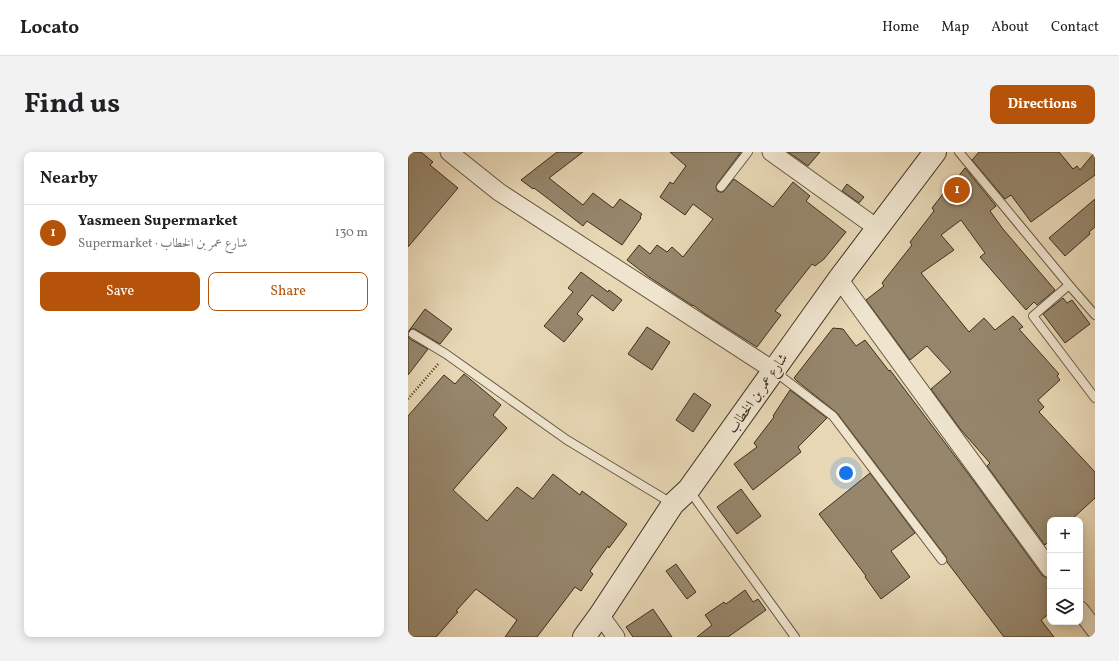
<!DOCTYPE html>
<meta charset="utf-8">
<style>
body{margin:0;font-family:Vollkorn,Amiri,serif;background:#f2f2f2;color:#202124}
.controls{position:absolute;right:12px;bottom:12px;display:grid;overflow:hidden;border-radius:8px;box-shadow:0 2px 10px #0003}
.controls button{width:36px;height:36px;display:grid;place-items:center;padding:0;border:0;border-bottom:1px solid #e0e0e0;background:#fff;color:#202124;font:20px sans-serif}
.you{position:absolute;left:438px;top:321px;width:14px;height:14px;margin:-10px;border:3px solid #fff;border-radius:50%;background:#1a73e8;box-shadow:0 0 0 6px #1a73e833}
.badge{display:grid;place-items:center;width:26px;height:26px;border-radius:50%;background:#b45309;color:#fff;font-size:13px;font-weight:700}
.pin{position:absolute;translate:-50% -50%;border:2px solid #fff;box-shadow:0 1px 4px #0006}
.list{margin:0;padding:0;list-style:none}
h2{display:flex;justify-content:space-between;align-items:center;height:52px;margin:0;padding:0 16px;font-size:17px}
h2 small{font-size:13px;font-weight:400;color:#757577}
.list li{display:grid;grid-template-columns:26px 1fr auto;gap:12px;align-items:center;box-sizing:border-box;height:56px;padding:0 16px;border-top:1px solid #e0e0e0}
.list b{display:block;font-size:15px;white-space:nowrap}
.list p{margin:0;font-size:13px;white-space:nowrap;color:#757577}
.list em{font-size:13px;font-style:normal;color:#757577}
.actions{display:flex;gap:8px;padding:12px 16px}
.actions a{flex:1;padding:9px 0;border:1px solid #b45309;border-radius:8px;text-align:center;font-size:14px;color:#b45309}
.actions .main{background:#b45309;color:#fff}
.icon{flex:none;width:22px;height:22px;fill:none;stroke:currentColor;stroke-width:2;stroke-linecap:round;stroke-linejoin:round}
.map{position:relative;flex:none;width:687px;height:485px;overflow:hidden;border-radius:8px}
header{display:flex;align-items:center;gap:24px;box-sizing:border-box;height:56px;padding:0 20px;background:#fff;border-bottom:1px solid #e0e0e0}
header strong{font-size:19px}
nav{display:flex;gap:22px;margin-inline-start:auto;font-size:14px}
.intro{display:flex;align-items:center;justify-content:space-between;box-sizing:border-box;height:96px;padding:0 24px}
h1{margin:0;font-size:28px}
.button{padding:10px 18px;border-radius:8px;background:#b45309;color:#fff;font-size:14px;font-weight:700}
main{display:flex;gap:24px;padding:0 24px}
aside{flex:1;background:#fff;border-radius:8px;box-shadow:0 2px 10px #0003}
.map>svg:first-child{display:block}
.building{fill:#96866c;stroke:#3e2f1c}
.lines{fill:none;stroke-linecap:round;stroke-linejoin:round}
.service-casing{stroke:#685942;stroke-width:10}
.minor-casing{stroke:#685942;stroke-width:19}
.secondary-casing{stroke:#3e2f1c;stroke-width:24}
.path{stroke:#3e2f1c;stroke-width:2.5;stroke-dasharray:1 2;stroke-linecap:butt}
.service{stroke:#efe5cf;stroke-width:8}
.minor{stroke:#efe5cf;stroke-width:17}
.secondary{stroke:#efe5cf;stroke-width:22}
.labels{text-anchor:middle;stroke-width:3.5;stroke-linejoin:round;paint-order:stroke}
.street-label{font-size:14px;fill:#3e2f1c;stroke:#efe5cf}
</style>
<header>
<strong>Locato</strong>
<nav><a>Home</a><a>Map</a><a>About</a><a>Contact</a></nav>
</header>
<div class="intro"><h1>Find us</h1><a class="button">Directions</a></div>
<main>
<aside>
<h2>Nearby<small></small></h2>
<ul class="list">
<li><span class="badge">1</span><div><b>Yasmeen Supermarket</b><p>Supermarket · شارع عمر بن الخطاب</p></div><em>130 m</em></li>
</ul>
<div class="actions"><a class="main">Save</a><a>Share</a></div>
</aside>
<div class="map">
<svg width="687" height="485" viewBox="0 0 687 485">
<rect width="100%" height="100%" fill="#e7d7b5"/>
<filter id="stains"><feTurbulence type="fractalNoise" baseFrequency=".005" numOctaves="4"/><feColorMatrix values="0 0 0 0 .2 0 0 0 0 .09 0 0 0 0 .02 0 0 0 .5 -.17"/></filter>
<radialGradient id="worn" r=".72"><stop offset=".6" stop-color="#630" stop-opacity="0"/><stop offset="1" stop-color="#630" stop-opacity=".3"/></radialGradient>
<path class="building" d="M0 0H13L25 10 22 13 50 36 0 95Z
M149 0H175L141 26 175 53 185 41 205 56 212 47 234 62 232 65 233 66 214 93 179 69 175 74 138 45 126 36 125 37 113 28Z
M262 0H333L309 32 308 35 309 39 312 40H315L326 27 365 55 385 30 402 44 398 49 438 80 416 107 407 114 404 112 367 159 373 163 349 195 297 162 285 153V154L241 125 219 108 231 93 242 102 249 93 259 100 264 95 275 105 305 67 285 52 277 63 252 45 262 30 265 32 278 14Z
M380 0H412L400 14Z
M571 0H651L665 17 669 14 672 18 687 0V23L623 70 603 43 597 47 564 8Z
M557 16 588 54 582 59 595 77 647 138 629 153 626 150 618 158 572 105 577 101 553 68 533 83 546 98 513 121 561 180 576 166 587 178 605 164 615 175 611 177 651 222 649 224 652 228 630 248 636 255 631 260 687 320V346L663 368H642V388L637 393 579 314 582 311 553 278 523 237 543 220 519 194 502 208 458 148 476 134 474 131 504 93 502 90 526 59 524 56 549 24 550 25Z
M439 32 456 45 451 51 434 39Z
M687 47V75L681 80 682 82 657 104 641 86Z
M173 120 200 140 201 138 214 148 205 159 184 143 169 162 175 167 156 190 136 174 165 140 160 136Z
M655 146 659 151 664 148 682 172 657 191 635 162Z
M17 157 44 177 32 192 7 177H3L0 180Z
M239 175 262 190 244 218 220 202Z
M425 176 435 177 448 194 457 188 481 219 482 218 565 328 634 423 639 426 642 430V461L633 468 646 485H596L539 410 538 405 429 261 389 229 386 226Z
M0 184 2 187 20 197 0 223Z
M56 222 93 253 85 263 99 276 45 338 79 369 109 335 125 347 145 322 172 343 174 339 219 372 201 396 200 394 182 419 185 422 173 439 167 435 129 485H97L109 468 68 437 48 459 50 460 28 485H0V264L36 223 47 232Z
M382 238 419 266 390 295 393 300 345 338 326 312 349 295 346 291 366 265 365 264Z
M286 241 303 253 285 280 268 268Z
M462 321 507 381 483 399 502 425 473 447 457 425 458 424 411 362Z
M333 337 353 364 329 382 309 355Z
M268 412 288 440 279 447 258 419Z
M337 438 345 450 350 447 358 458 320 485H289L304 473 297 463 316 450 318 452Z
M245 457 264 485H225L218 475Z"/>
<g class="lines">
<g class="service-casing">
<path id="service" d="M551 0 661 133 687 163
M313 35 340 0
M661 133 625 164 687 246
M5 182 38 202 159 288 265 352
M366 219 425 264 534 408
M281 338 387 485"/>
</g>
<g class="minor-casing">
<path id="minor" d="M41 0 91 40 365 218
M363 0 469 76
M431 127 642 417
M672 458 687 478
M192 463 208 485"/>
</g>
<g class="secondary-casing">
<path id="secondary" d="M176 485 192 463 265 352 281 337 431 127 527 0"/>
</g>
<path class="path" d="M0 247 31 211"/>
<use href="#service" class="service"/>
<use href="#minor" class="minor"/>
<use href="#secondary" class="secondary"/>
</g>
<g class="labels">
<g class="street-label">
<text transform="translate(349 241) rotate(-55)" y="5">شارع عمر بن الخطاب</text>
</g>
</g>
<rect width="100%" height="100%" filter="url(#stains)"/>
<rect width="100%" height="100%" fill="url(#worn)"/>
</svg>
<div class="controls">
<button>+</button>
<button>−</button>
<button><svg class="icon" aria-label="layers" viewBox="0 0 24 24"><path d="M12 4l9 5-9 5-9-5zM3 14l9 5 9-5"/></svg></button>
</div>
<div class="you"></div>
<div class="pin badge" style="left:549px;top:38px">1</div>
</div>
</main>
